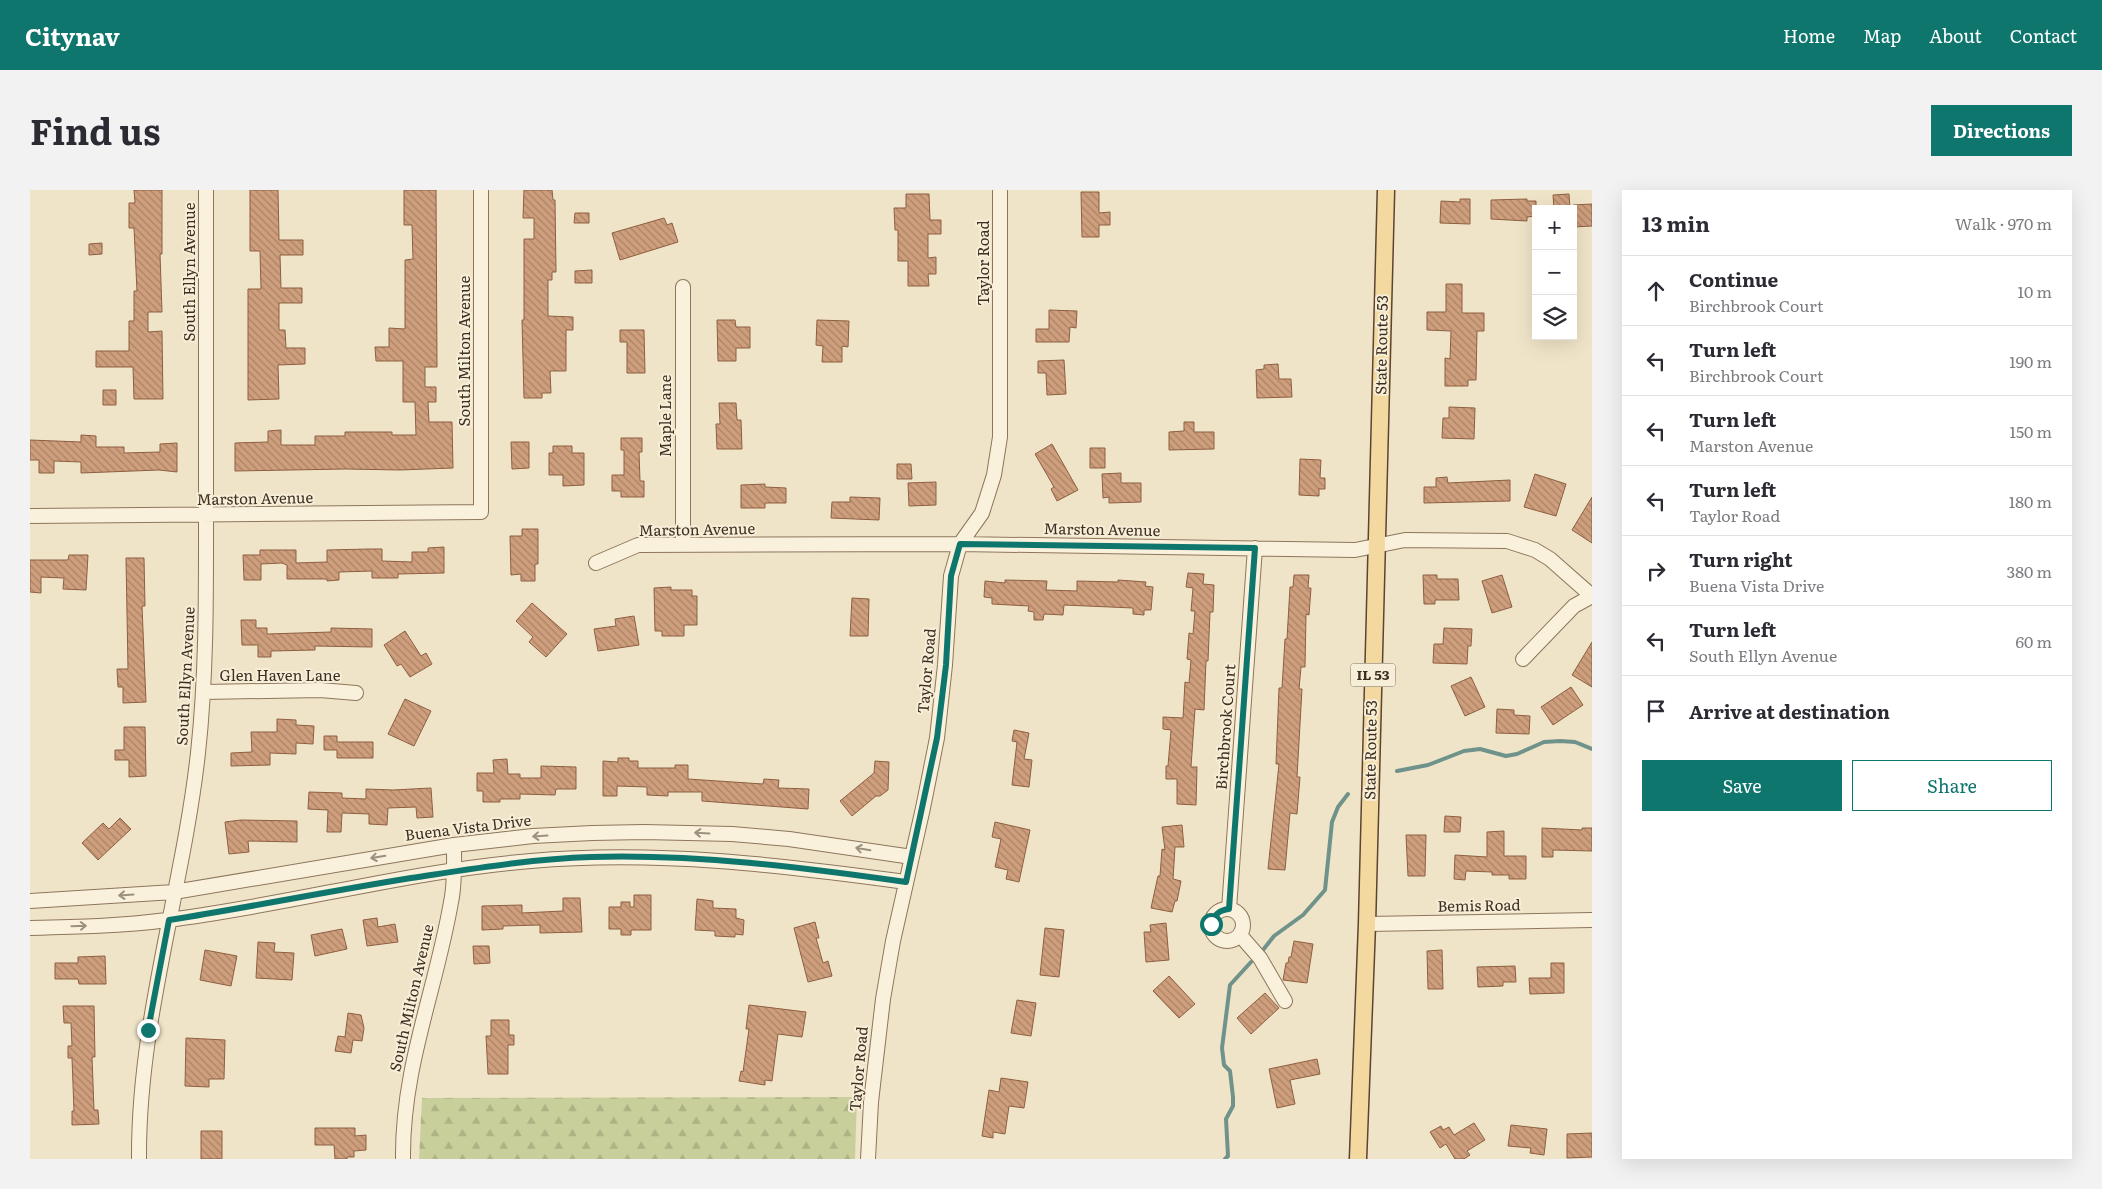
<!DOCTYPE html>
<meta charset="utf-8">
<style>
body{margin:0;font-family:Literata,serif;background:#f2f2f3;color:#2b2b33}
.controls{position:absolute;right:15px;top:15px;display:grid;overflow:hidden;border-radius:0px;box-shadow:0 5px 20px #0002}
.controls button{width:45px;height:45px;display:grid;place-items:center;padding:0;border:0;border-bottom:1px solid #e1e1e2;background:#fff;color:#2b2b33;font:25px sans-serif}
.stop{position:absolute;width:15px;height:15px;margin:-11px;border:4px solid #0f766e;border-radius:50%;background:#fff}
.stop.end{background:#0f766e;border-color:#fff;box-shadow:0 1px 5px #0008}
.list{margin:0;padding:0;list-style:none}
h2{display:flex;justify-content:space-between;align-items:center;height:65px;margin:0;padding:0 20px;font-size:21px}
h2 small{font-size:16px;font-weight:400;color:#7c7c81}
.list li{display:grid;grid-template-columns:32px 1fr auto;gap:15px;align-items:center;box-sizing:border-box;height:70px;padding:0 20px;border-top:1px solid #e1e1e2}
.list b{display:block;font-size:19px;white-space:nowrap}
.list p{margin:0;font-size:16px;white-space:nowrap;color:#7c7c81}
.list em{font-size:16px;font-style:normal;color:#7c7c81}
.actions{display:flex;gap:10px;padding:15px 20px}
.actions a{flex:1;padding:11px 0;border:1px solid #0f766e;border-radius:0px;text-align:center;font-size:18px;color:#0f766e}
.actions .main{background:#0f766e;color:#fff}
.icon{flex:none;width:28px;height:28px;fill:none;stroke:currentColor;stroke-width:2;stroke-linecap:round;stroke-linejoin:round}
.map{position:relative;flex:none;width:1562px;height:969px;overflow:hidden;border-radius:0px}
header{display:flex;align-items:center;gap:30px;box-sizing:border-box;height:70px;padding:0 25px;background:#0f766e;color:#fff}
header strong{font-size:24px}
nav{display:flex;gap:28px;margin-inline-start:auto;font-size:18px}
.intro{display:flex;align-items:center;justify-content:space-between;box-sizing:border-box;height:120px;padding:0 30px}
h1{margin:0;font-size:35px}
.button{padding:12px 22px;border-radius:0px;background:#0f766e;color:#fff;font-size:18px;font-weight:700}
main{display:flex;gap:30px;padding:0 30px}
aside{flex:1;background:#fff;border-radius:0px;box-shadow:0 5px 20px #0002}
.map>svg:first-child{display:block}
.forest{fill:url(#forest-firs)}
.lines{fill:none;stroke-linecap:round;stroke-linejoin:round}
.stream{stroke:#6f938a;stroke-width:4}
.building{fill:url(#building-back-hatch);stroke:#8d5f41}
.minor-casing{stroke:#8d765c;stroke-width:16}
.major-casing{stroke:#5b4430;stroke-width:19}
.minor{stroke:#faf1dc;stroke-width:14}
.major{stroke:#f3d9a0;stroke-width:16}
.oneway{stroke:#9c907e}
.route{stroke:#0f766e;stroke-width:6}
.labels{text-anchor:middle;stroke-width:4;stroke-linejoin:round;paint-order:stroke}
.shield{fill:#f7eed8;stroke:#756857;stroke-width:1}
.shield-label{font-size:14px;font-weight:bold;fill:#3d2e20}
.street-label{font-size:15px;fill:#3d2e20;stroke:#f7eed8}
</style>
<header>
<strong>Citynav</strong>
<nav><a>Home</a><a>Map</a><a>About</a><a>Contact</a></nav>
</header>
<div class="intro"><h1>Find us</h1><a class="button">Directions</a></div>
<main>
<div class="map">
<svg width="1562" height="969" viewBox="0 0 1562 969">
<defs>
<pattern id="forest-firs" width="22" height="20" patternUnits="userSpaceOnUse" patternTransform="scale(1.25)"><rect width="22" height="20" fill="#c9cf9b"/><path d="M5 1l3.5 6h-7zM16 11l3.5 6h-7z" fill="#aeb285"/></pattern>
<pattern id="building-back-hatch" width="6" height="6" patternUnits="userSpaceOnUse" patternTransform="scale(1.25)"><rect width="6" height="6" fill="#cf9f7d"/><path d="M-1 5l2 2M0 0l6 6M5-1l2 2" fill="none" stroke="#a98266"/></pattern>
</defs>
<rect width="100%" height="100%" fill="#f0e4c8"/>
<path class="forest" d="M827 907 825 969H389L392 908Z"/>
<g class="lines">
<path class="stream" d="M1367 581 1398 575 1434 561 1450 559 1476 566 1487 564 1514 552 1530 551 1545 552 1562 559
M1233 760 1244 746 1273 725 1295 700 1302 632 1308 617 1318 604
M1195 969 1198 966 1196 929 1203 916V907L1200 881 1194 875 1192 858 1200 795 1221 772"/>
</g>
<path class="building" d="M104 0H132V64H130L132 122H118V142L132 141 133 209H104L103 177H66V161H99V131H104V101H107L104 38H99V13H105Z
M220 0H248L249 50H273V65H250L251 98H272V113H249V140H255L256 158H275V174L248 175 249 209 218 210V99H231L230 61H220Z
M374 0H406L407 177H395V197H406V212H398L399 232H422L423 278 370 280 316 279 205 281V253L238 252V241L251 240V255H285V246H315V242H362V245H386L385 212H373V171H346L345 157H359V138L375 139V70L383 69 382 35H374Z
M494 0H522L523 10H525L526 82H522V90H518V126L543 127V140H536V181H520L521 203H512V208H494L492 130H494V49H504V28H493Z
M1051 2H1069V23L1080 22V35H1069V47H1052Z
M876 4H899L900 30H911V44H898V68L906 67V84H898L899 96H878V71H868V40H865L864 18H876Z
M1539 4 1540 19H1524L1523 5Z
M1430 9H1440V34L1410 33 1411 11 1430 12Z
M1497 9V11H1506V26L1497 27V31L1461 29V10Z
M1562 14V36L1543 37V15Z
M545 23H559V33H544Z
M634 28 637 35 642 33 648 52 590 70 582 43Z
M72 53V64L59 65V54Z
M562 80V93H545V81Z
M1416 94H1432V123H1454V141H1447L1446 190H1438V196H1415V168L1420 169 1421 141 1397 140V122H1416Z
M1019 120 1047 121 1046 138 1040 137 1039 152H1006V139H1019Z
M687 130H705L706 137H720V158H706V171H688Z
M787 130 819 131 818 157 812 156V172H792L793 156 786 155Z
M590 140H614L615 183H597V152H590Z
M1034 170 1036 204 1017 205 1016 183H1008V171Z
M1248 174 1249 189H1261L1262 207 1227 208 1226 180 1234 179V175Z
M73 200H86V215H73Z
M689 213H706L707 230H711L712 259H687L686 234H690Z
M1419 217 1445 218 1444 249 1412 248 1413 228H1419Z
M1154 232H1164V242H1184V259L1139 260V242L1154 241Z
M51 245 66 246V257H94V263L130 262V254L147 253V282L129 280 51 283V272L24 271V283H9V270H0V250L51 252Z
M591 248H612V262H609L610 291H614V307H591V301H582V285H594V260H591Z
M481 252H499V278L482 279Z
M1022 254 1048 300 1027 311 1021 299 1024 297 1005 264Z
M523 256H542V263H554V295L533 296V285H519V263H523Z
M1060 258H1075V278H1060Z
M1270 269 1291 270 1290 288H1295V299H1289V306L1269 305Z
M867 274H881L882 289H867Z
M1091 283V293H1111V312L1079 313V307L1073 308 1072 284Z
M1505 284 1536 294 1526 326 1494 317Z
M1417 287 1418 293 1480 290V311L1394 313V297H1406V288Z
M906 292V315L879 316 878 293Z
M735 294V297L756 298V313H735V318H711V295Z
M820 307 850 308 849 330 801 328 802 312H820Z
M1562 307V353L1542 340Z
M492 339H508V374H505V391H491V384L481 385 480 346H492Z
M414 357V383L368 384V388H342V381L309 382V390L297 391V389H257V375L252 373 231 374V390H214L213 365H230V360H266V373L297 372V360L339 359H352V371L382 372V362H398V358Z
M39 365H58L56 400 33 399 34 388 11 387V403L0 402V370H38Z
M96 368H114L115 416H112L116 512 93 513V497H88L87 479H98Z
M1158 383 1174 384 1173 394 1184 395 1183 422H1180L1178 471H1176L1174 520 1165 519 1161 577H1167L1166 615 1147 614V589H1136V576H1138L1141 540 1133 539V527L1153 528 1155 492 1159 493 1161 470 1157 469 1159 443 1163 444 1165 421H1161L1163 398 1156 397Z
M1264 385H1279L1278 398H1281L1279 425 1276 424 1275 477H1271L1269 499H1272L1267 587H1270L1267 624 1260 623 1255 680 1238 679 1249 574H1246L1249 498H1252L1255 449H1257L1260 397H1263Z
M1393 385H1407V389H1428L1429 410H1405V414H1394Z
M1472 385 1482 417 1462 423 1452 391Z
M975 390 1017 391 1016 400 1047 401V391L1088 392V390L1116 392 1115 396 1123 397 1121 420H1114V425L1103 424V418L1034 415 1033 425 1014 424 1013 430H1004V422L998 421 999 416 962 414V408L954 407 955 391 975 393Z
M641 397V400H662V406H667V435H654V446H632V441H625L624 398Z
M822 408 839 409 838 446H820Z
M502 413 537 444 516 467 499 452 503 447 486 431Z
M604 426 609 455 568 461 564 439 586 436 585 429Z
M211 430H226V438H237V444L301 442V438L342 439V457L285 456V460L241 461V467H228V455H212Z
M1414 438 1442 439 1441 456H1438L1437 474 1403 473 1404 454H1413Z
M375 441 391 466 396 463 402 474 380 487 371 474 367 476 354 455Z
M1562 452V497L1542 485Z
M1441 487 1455 517 1435 526 1421 496Z
M1541 497 1553 515 1523 535 1511 517Z
M375 509 401 521 384 556 358 544Z
M1467 519 1484 520V525L1500 526 1499 544 1466 543Z
M247 529 266 530V535L284 536 283 554 266 553V564L240 563V575L201 576V563L222 562 221 542H247Z
M94 537H115L116 586 99 587V570H85V560H94Z
M984 540 999 543 994 569 1002 570 999 597 982 595 987 552 982 551Z
M294 546H307V552H343V568H307V560H294Z
M588 568H599V571H608V578H645V575H658V589L733 594 734 589 749 590 748 598 779 599 778 619 672 611V602H638V606L617 605V597L587 596V606H573V571L588 572Z
M477 569 478 584H490V588H511V576L546 577V599H526L525 605 490 604V609H470V612H453V601H447V583H464L463 570Z
M845 571 859 572 858 600 850 606H846L822 626 810 611 844 583Z
M401 598 403 627 387 628 386 617 358 618 357 635 339 634V624L312 623 311 642H297L298 620 278 619 279 602 312 603V608L336 609V599L363 600Z
M1415 626 1431 627 1430 642H1414Z
M90 628 101 639 68 670 52 653 73 633 79 639Z
M211 630 267 631V652L218 651 219 662 199 664 195 632Z
M965 632 1000 640 989 692 976 689 978 680 965 677 971 649 962 647Z
M1152 635 1154 657H1145L1143 689 1151 691 1147 711H1145L1142 722 1121 718 1128 686H1130L1132 659 1135 660 1132 637Z
M1512 638 1552 640V638H1562V661L1523 660V667H1512Z
M1474 641V666H1496V689H1479V685H1462V682L1436 681 1435 690 1424 689 1425 665 1457 667V642Z
M1376 645H1396L1395 686H1378Z
M604 705H621V740H601V745H591V739H579V717H591V712H600V717H604Z
M533 708H550L552 742 510 743V735L473 736V739L452 740V716L492 715V723L533 721Z
M667 709 683 711V718L706 719V728L714 730 713 745 705 744V747L685 746V741L665 740Z
M347 728 348 737 365 734 368 752 337 756 333 730Z
M785 732 789 748H786L793 773 798 771 802 786 778 792 764 738Z
M1136 733 1139 770 1116 772 1114 742H1121L1120 735Z
M1015 738 1034 740 1029 787 1010 785Z
M312 739 317 759 285 766 281 745Z
M1264 751 1283 754 1277 793 1253 790 1256 773H1258L1259 767H1261Z
M228 752 245 753 244 762 264 763 262 790 226 788Z
M443 756H459L460 773 444 774Z
M175 760 207 766 201 796 170 790Z
M1412 760 1413 799H1398L1397 761Z
M75 766 76 794H49L48 789H25V773H48V767Z
M1521 773H1534V803L1500 804 1499 788H1521Z
M1485 776 1486 792H1473V796L1448 797 1447 777Z
M1139 786 1165 814 1149 828 1123 801Z
M1235 803 1249 818 1221 844 1207 828Z
M987 810 1006 813 1001 846 981 843Z
M719 815 776 822 772 847 748 844 742 891 735 890V895L709 891 711 881 713 882 719 839H716Z
M33 816H64L65 867H62L64 920H68L69 934 42 935V921H44L42 868H38V856H42L41 833H34Z
M318 823 331 825 334 838 332 851 323 850 321 863 305 861 308 846 315 847Z
M461 830H479V845H484V855H478V884H458L456 846H461Z
M156 848 195 850 194 889H179V897L155 896Z
M1287 869 1290 884 1260 890 1265 914 1247 918 1239 879Z
M971 888 998 892 994 918 979 916 975 944 963 942V948L952 946 959 900 969 902Z
M1444 933 1455 950 1437 961 1440 965 1434 969H1425L1416 954 1410 958 1400 942 1411 936 1413 940 1419 937 1424 945Z
M1481 935 1517 939 1514 965 1500 963 1501 958 1478 956Z
M285 938H325V946L336 945V960L324 961V967H317V969H305L304 955H285Z
M171 941H192V969H171Z
M1562 943V967L1537 968V944Z"/>
<g class="lines">
<g class="minor-casing">
<path id="minor" d="M0 326 451 322V0
M653 355V97
M566 373 608 355 930 354 1325 360 1375 350 1477 351 1505 360 1520 369 1562 406
M1493 469 1544 416 1562 406
M174 502 290 500 326 503
M0 711 144 702 424 655 503 646 562 643 614 642 702 644 759 649 882 667
M1181 735a16 16 0 1 1 32 0a16 16 0 1 1-32 0Z
M1199 719 1225 358
M1337 734 1562 730
M0 738C46 737 92 736 137 730 259 715 378 681 501 671 627 660 751 675 876 692
M1210 745 1230 768 1255 811
M109 969C108 831 153 699 168 563 177 480 176 397 176 313 176 209 176 104 176 0
M373 969C372 877 406 800 421 712 425 694 424 674 424 655
M838 969 841 912 853 809 863 751 893 618 907 548 915 475 921 386 930 354 952 323 964 285 970 247V0"/>
</g>
<g class="major-casing">
<path id="major" d="M1328 969 1337 734 1356 0"/>
</g>
<use href="#minor" class="minor"/>
<use href="#major" class="major"/>
</g>
<defs><path id="oneway-shaft" d="M-6 0H5M1.5-3L5.5 0L1.5 3" fill="none" stroke-width="1.6" stroke-linecap="round" stroke-linejoin="round" transform="scale(1.25)"/></defs>
<g class="oneway">
<use href="#oneway-shaft" transform="translate(672 643) rotate(-177)"/>
<use href="#oneway-shaft" transform="translate(510 646) rotate(176)"/>
<use href="#oneway-shaft" transform="translate(833 659) rotate(-171)"/>
<use href="#oneway-shaft" transform="translate(348 667) rotate(171)"/>
<use href="#oneway-shaft" transform="translate(96 705) rotate(176)"/>
<use href="#oneway-shaft" transform="translate(49 736) rotate(-2)"/>
</g>
<g class="lines">
<path class="route" d="M118 840 139 730C220 717 300 701 381 688 441 679 500 669 561 667 667 664 771 677 876 692L907 548 916 475 921 386 930 354 1225 358 1199 719C1189 720 1184 725 1181 734"/>
</g>
<g class="labels">
<rect class="shield" x="1320.5" y="473.5" width="45" height="23" rx="4"/>
<g class="shield-label">
<text x="1343" y="490">IL 53</text>
</g>
<g class="street-label">
<text transform="translate(954 73) rotate(-90)" y="5">Taylor Road</text>
<text transform="translate(160 82) rotate(-90)" y="5">South Ellyn Avenue</text>
<text transform="translate(1352 155) rotate(-89)" y="5">State Route 53</text>
<text transform="translate(435 161) rotate(-90)" y="5">South Milton Avenue</text>
<text transform="translate(636 226) rotate(-90)" y="5">Maple Lane</text>
<text transform="translate(225 309) rotate(-1)" y="5">Marston Avenue</text>
<text transform="translate(667 340) rotate(-1)" y="5">Marston Avenue</text>
<text transform="translate(1072 340) rotate(1)" y="5">Marston Avenue</text>
<text transform="translate(897 481) rotate(-85)" y="5">Taylor Road</text>
<text transform="translate(156 486) rotate(-87)" y="5">South Ellyn Avenue</text>
<text x="250" y="491">Glen Haven Lane</text>
<text transform="translate(1196 537) rotate(-86)" y="5">Birchbrook Court</text>
<text transform="translate(1341 560) rotate(-89)" y="5">State Route 53</text>
<text transform="translate(438 638) rotate(-7)" y="5">Buena Vista Drive</text>
<text transform="translate(1449 716) rotate(-1)" y="5">Bemis Road</text>
<text transform="translate(382 808) rotate(-77)" y="5">South Milton Avenue</text>
<text transform="translate(829 879) rotate(-85)" y="5">Taylor Road</text>
</g>
</g>
</svg>
<div class="controls">
<button>+</button>
<button>−</button>
<button><svg class="icon" aria-label="layers" viewBox="0 0 24 24"><path d="M12 4l9 5-9 5-9-5zM3 14l9 5 9-5"/></svg></button>
</div>
<div class="stop" style="left:1181px;top:734px"></div>
<div class="stop end" style="left:118px;top:840px"></div>
</div>
<aside>
<h2>13 min<small>Walk · 970 m</small></h2>
<ul class="list">
<li><svg class="icon" aria-label="ahead" viewBox="0 0 24 24"><path d="M12 20V5M6 11l6-6 6 6"/></svg><div><b>Continue</b><p>Birchbrook Court</p></div><em>10 m</em></li>
<li><svg class="icon" aria-label="left" viewBox="0 0 24 24"><path d="M17 20v-9H6M10 6l-5 5 5 5"/></svg><div><b>Turn left</b><p>Birchbrook Court</p></div><em>190 m</em></li>
<li><svg class="icon" aria-label="left" viewBox="0 0 24 24"><path d="M17 20v-9H6M10 6l-5 5 5 5"/></svg><div><b>Turn left</b><p>Marston Avenue</p></div><em>150 m</em></li>
<li><svg class="icon" aria-label="left" viewBox="0 0 24 24"><path d="M17 20v-9H6M10 6l-5 5 5 5"/></svg><div><b>Turn left</b><p>Taylor Road</p></div><em>180 m</em></li>
<li><svg class="icon" aria-label="right" viewBox="0 0 24 24"><path d="M7 20v-9h11M14 6l5 5-5 5"/></svg><div><b>Turn right</b><p>Buena Vista Drive</p></div><em>380 m</em></li>
<li><svg class="icon" aria-label="left" viewBox="0 0 24 24"><path d="M17 20v-9H6M10 6l-5 5 5 5"/></svg><div><b>Turn left</b><p>South Ellyn Avenue</p></div><em>60 m</em></li>
<li><svg class="icon" aria-label="arrive" viewBox="0 0 24 24"><path d="M6 21V4h12l-3 4 3 4H6"/></svg><div><b>Arrive at destination</b></div></li>
</ul>
<div class="actions"><a class="main">Save</a><a>Share</a></div>
</aside>
</main>
